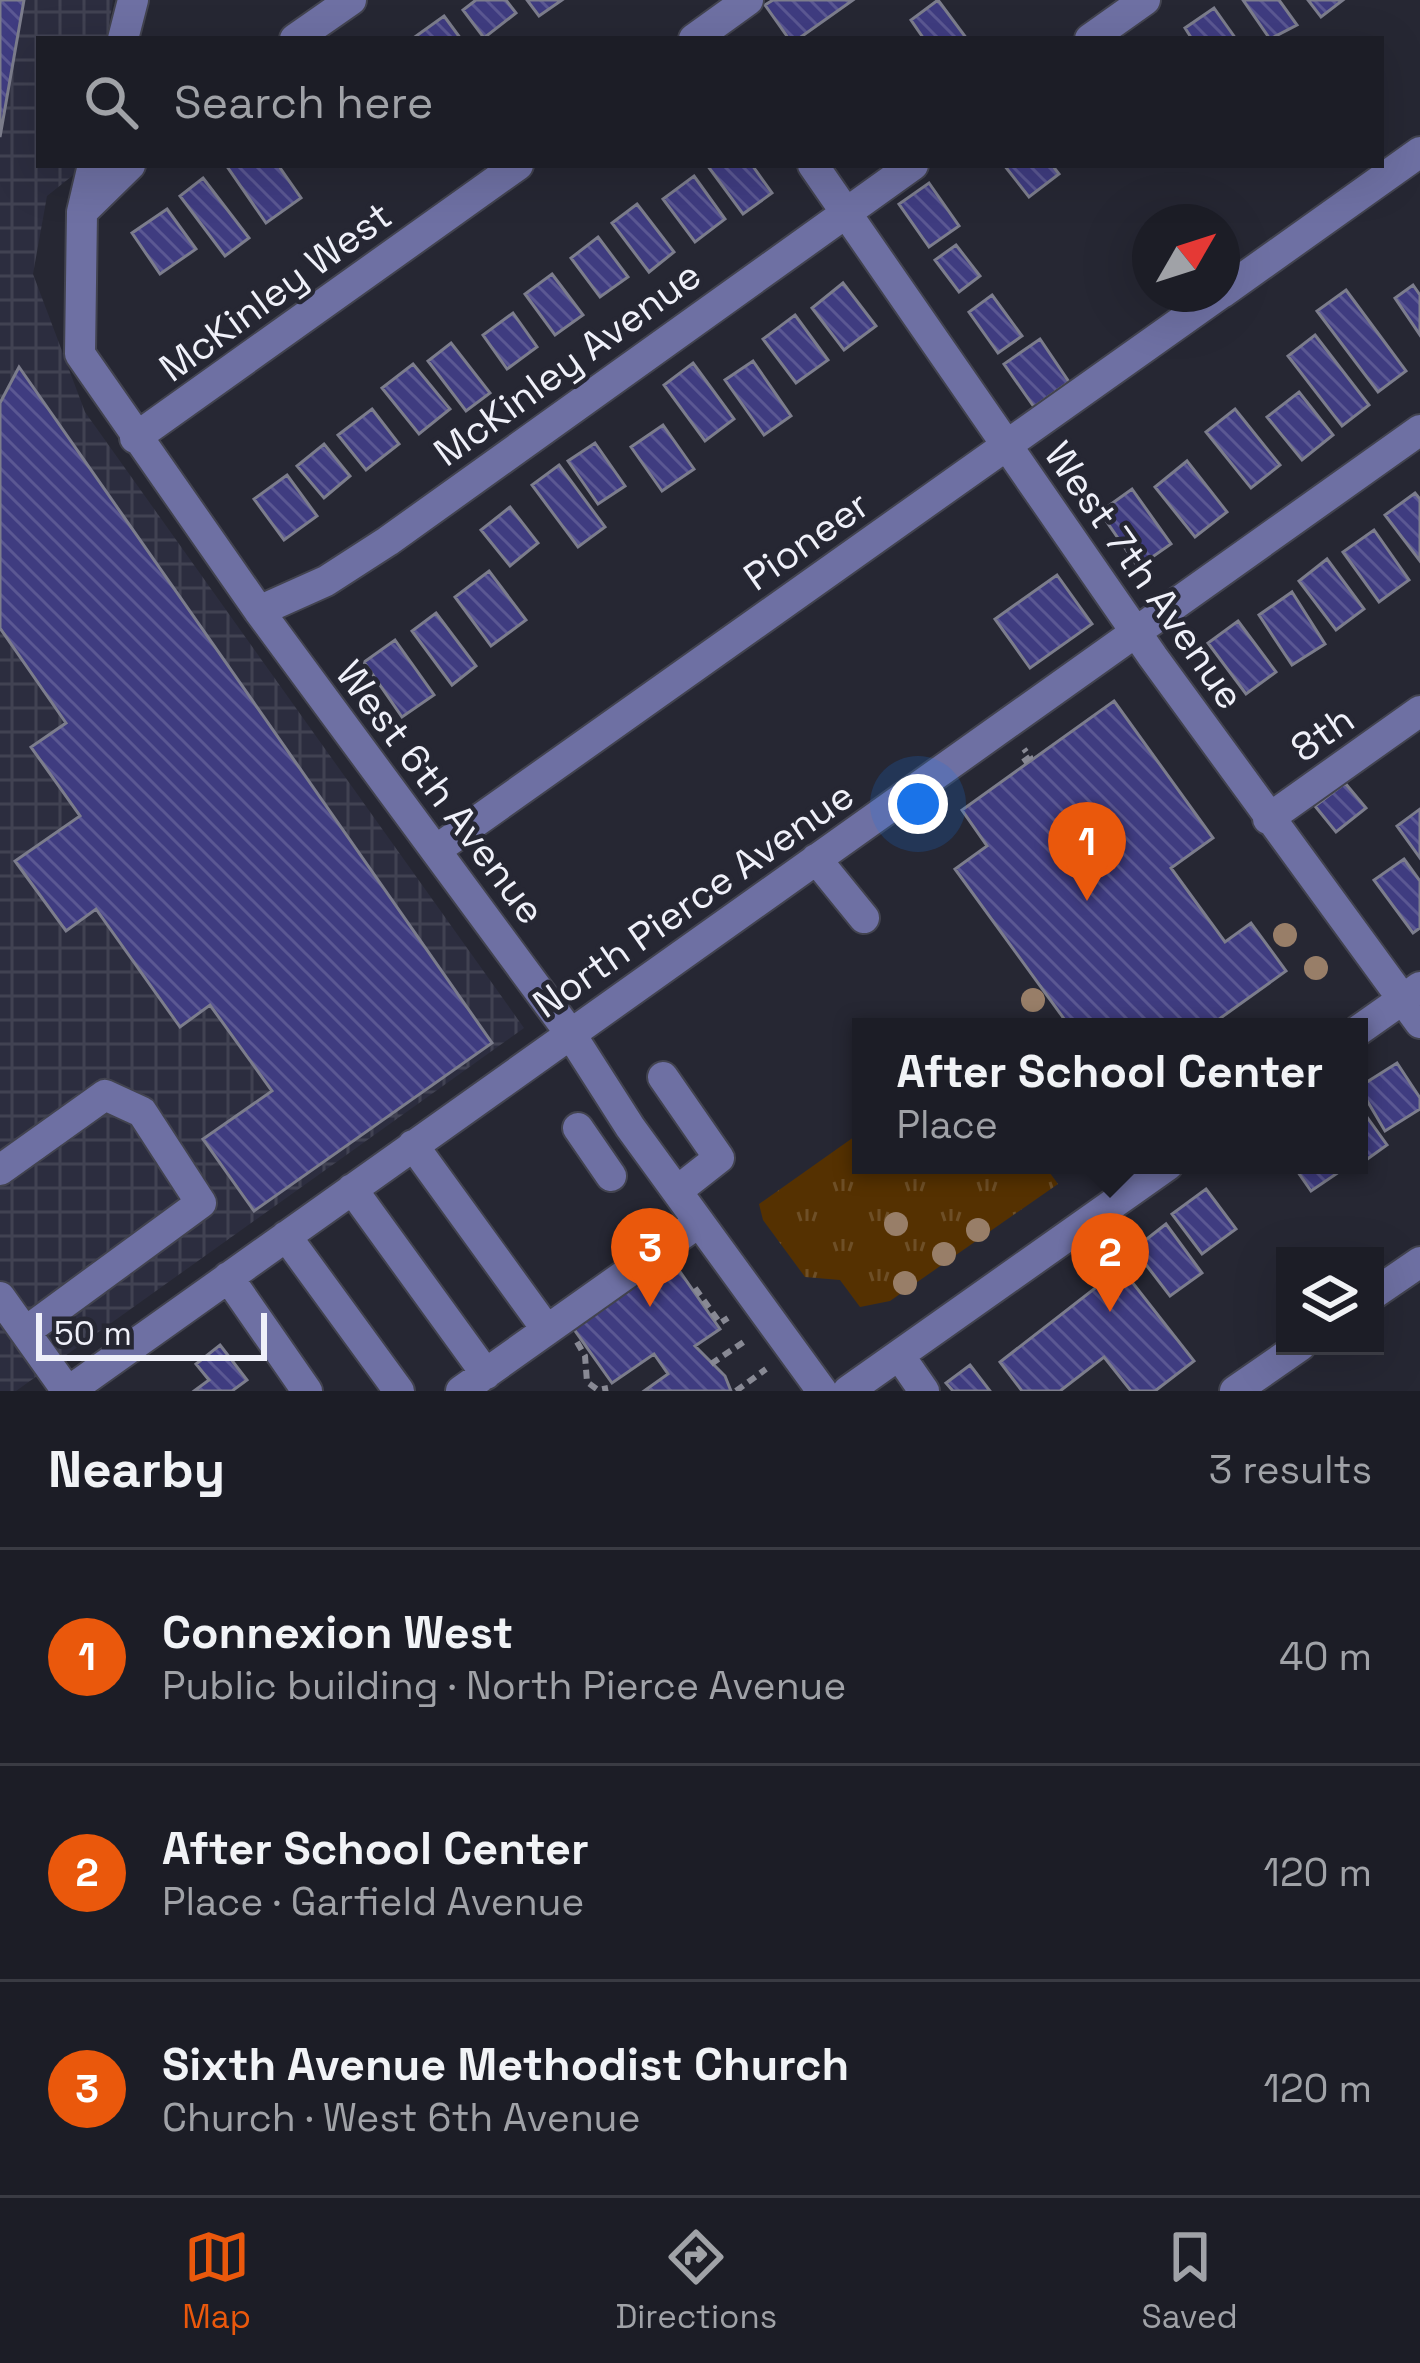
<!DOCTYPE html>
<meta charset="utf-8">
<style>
body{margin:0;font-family:"Space Grotesk",sans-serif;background:#292a32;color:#f1f3f6}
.controls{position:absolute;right:36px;bottom:36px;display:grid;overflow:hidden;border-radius:0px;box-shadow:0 12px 48px #0002}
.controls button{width:108px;height:108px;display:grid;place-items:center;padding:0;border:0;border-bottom:3px solid #3a3b43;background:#1c1d26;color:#f1f3f6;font:60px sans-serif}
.compass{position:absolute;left:1132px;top:204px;width:108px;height:108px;border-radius:50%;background:#1c1d26;box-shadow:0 12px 48px #0002;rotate:51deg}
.scale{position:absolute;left:36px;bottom:30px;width:231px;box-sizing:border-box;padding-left:12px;border:6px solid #eff0f9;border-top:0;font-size:33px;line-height:42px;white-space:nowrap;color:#eff0f9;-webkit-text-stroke:9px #262733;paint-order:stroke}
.you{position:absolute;left:918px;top:804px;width:42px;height:42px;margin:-30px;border:9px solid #fff;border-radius:50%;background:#1a73e8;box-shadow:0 0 0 18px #1a73e833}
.badge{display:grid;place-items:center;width:78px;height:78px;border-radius:50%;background:#ea580c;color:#fff;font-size:39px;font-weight:700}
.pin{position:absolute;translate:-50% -99px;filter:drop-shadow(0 3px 6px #0008)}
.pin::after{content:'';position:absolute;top:63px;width:42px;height:36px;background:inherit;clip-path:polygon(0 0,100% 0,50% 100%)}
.popup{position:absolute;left:852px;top:1018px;width:516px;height:156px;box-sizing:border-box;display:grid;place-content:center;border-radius:0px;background:#1c1d26;filter:drop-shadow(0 3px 9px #0005);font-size:39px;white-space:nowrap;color:#a0a2a7}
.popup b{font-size:45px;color:#f1f3f6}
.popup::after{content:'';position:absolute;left:50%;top:100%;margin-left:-24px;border:24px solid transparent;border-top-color:#1c1d26}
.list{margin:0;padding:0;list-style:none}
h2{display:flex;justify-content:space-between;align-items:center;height:156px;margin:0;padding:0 48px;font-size:51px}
h2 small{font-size:39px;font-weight:400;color:#a0a2a7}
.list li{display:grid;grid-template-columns:78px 1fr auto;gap:36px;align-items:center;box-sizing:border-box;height:216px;padding:0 48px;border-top:3px solid #3a3b43}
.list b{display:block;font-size:45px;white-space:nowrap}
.list p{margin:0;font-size:39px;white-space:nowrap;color:#a0a2a7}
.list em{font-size:39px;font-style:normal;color:#a0a2a7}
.icon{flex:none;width:66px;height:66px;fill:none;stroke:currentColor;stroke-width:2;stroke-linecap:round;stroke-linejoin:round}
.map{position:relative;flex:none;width:1420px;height:1391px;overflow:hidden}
.search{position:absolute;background:#1c1d26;box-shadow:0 12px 48px #0002;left:36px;right:36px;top:36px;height:132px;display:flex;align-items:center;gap:30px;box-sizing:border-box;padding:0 42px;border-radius:0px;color:#a0a2a7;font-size:45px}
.sheet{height:804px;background:#1c1d26}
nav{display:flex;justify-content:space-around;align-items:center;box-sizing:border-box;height:168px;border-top:3px solid #3a3b43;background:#1c1d26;font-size:33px;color:#a0a2a7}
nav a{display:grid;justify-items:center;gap:6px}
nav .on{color:#ea580c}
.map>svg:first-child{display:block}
.industrial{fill:url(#industrial-grid)}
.park{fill:url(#park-tufts)}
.building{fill:url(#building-back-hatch);stroke:#7c7d8c;stroke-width:3}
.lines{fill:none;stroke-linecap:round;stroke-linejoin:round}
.minor-casing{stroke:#42434f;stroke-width:34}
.path{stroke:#888994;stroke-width:6;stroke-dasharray:9 6;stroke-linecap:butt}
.minor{stroke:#6e70a3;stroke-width:30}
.tree{fill:#987e68}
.labels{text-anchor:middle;stroke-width:9;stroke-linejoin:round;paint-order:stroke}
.street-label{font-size:39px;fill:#eff0f9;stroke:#262733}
</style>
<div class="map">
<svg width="1420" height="1391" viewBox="0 0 1420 1391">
<defs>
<pattern id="industrial-grid" width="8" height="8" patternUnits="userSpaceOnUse" patternTransform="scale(3)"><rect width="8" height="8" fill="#2c2d3f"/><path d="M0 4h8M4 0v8" fill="none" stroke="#414252"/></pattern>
<pattern id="park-tufts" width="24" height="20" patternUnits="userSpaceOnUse" patternTransform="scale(3)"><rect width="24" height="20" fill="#553101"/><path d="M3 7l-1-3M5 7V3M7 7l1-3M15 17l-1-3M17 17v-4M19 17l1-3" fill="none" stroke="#6e4f27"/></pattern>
<pattern id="building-back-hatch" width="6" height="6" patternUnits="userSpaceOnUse" patternTransform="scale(3)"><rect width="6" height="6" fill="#3f3c80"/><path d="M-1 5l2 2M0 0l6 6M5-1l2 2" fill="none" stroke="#5b5893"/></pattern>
</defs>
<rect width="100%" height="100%" fill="#262733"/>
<path class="industrial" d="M0 0H113L107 39H39V165H86L47 196 33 274 85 412 524 1028 16 1391H0Z"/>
<path class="park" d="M861 1132V1165H1044L1058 1184 890 1301 860 1307 840 1280 805 1277 763 1220 759 1204Z"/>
<path class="building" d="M0 0H24L0 137Z
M476 0H506L516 13 484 38 463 10Z
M527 0H562L539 16Z
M773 0H853L798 39H789L765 5Z
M938 0 967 39H924L911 20Z
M1243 0H1279L1297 25 1270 39Z
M1308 0H1343L1321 17Z
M1214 8 1236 39H1192L1185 28Z
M444 16 461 39H412Z
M226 165H278L301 198 266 223Z
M707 165H752L772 193 743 214Z
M1004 165H1052L1059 174 1029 197Z
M694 176 725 219 695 242 663 199Z
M203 178 249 238 225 256 180 196Z
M929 183 959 226 929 247 899 204Z
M637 204 674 252 649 272 612 223Z
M167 209 196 249 160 274 132 233Z
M598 237 628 277 600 297 571 258Z
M956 245 980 276 959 292 935 260Z
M552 274 583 315 555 335 525 294Z
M843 283 876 326 844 350 812 308Z
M1413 285 1420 295V335L1395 298Z
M1346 290 1406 371 1378 392 1317 311Z
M992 295 1022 336 998 353 969 312Z
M513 313 537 347 507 369 483 335Z
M795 315 828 360 796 383 763 339Z
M1315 335 1369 405 1342 426 1288 356Z
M1040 339 1069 382 1034 407 1004 364Z
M451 343 490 393 466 411 428 361Z
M753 361 791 416 764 435 725 380Z
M693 363 734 419 705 441 664 385Z
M413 364 450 409 419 434 382 388Z
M19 367 492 1043 254 1211 203 1139 272 1091 210 1005 180 1027 96 909 66 931 15 861 80 816 31 747 66 723 0 628V403Z
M1299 392 1333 435 1302 460 1267 417Z
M372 409 399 444 366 470 338 435Z
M1235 409 1280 465 1251 488 1206 432Z
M663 425 694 469 662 491 631 447Z
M595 443 625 486 598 504 568 461Z
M324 444 350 476 324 498 297 466Z
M1187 461 1227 512 1195 537 1155 487Z
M559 465 605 527 578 547 532 485Z
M287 475 317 516 284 540 254 499Z
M1132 489 1171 544 1138 567 1100 512Z
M1415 493 1420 499V561L1385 515Z
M510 507 538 543 510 566 481 530Z
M1374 530 1409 580 1379 602 1343 552Z
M1327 559 1364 609 1336 630 1299 581Z
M489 571 526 620 491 646 455 597Z
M1057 575 1092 624 1030 668 995 619Z
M1292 592 1325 644 1292 665 1259 615Z
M436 613 476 666 452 685 412 631Z
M1238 621 1276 672 1246 694 1208 643Z
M395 640 434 695 402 717 364 662Z
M1114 701 1213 838 1171 868 1225 942 1251 923 1286 971 1208 1027H1070L955 869 987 846 962 810Z
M1345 783 1366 808 1336 832 1315 806Z
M1420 809V858L1397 826Z
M1404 859 1420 881V928L1413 933 1374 880Z
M1397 1063 1420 1098V1109L1385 1131 1359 1087Z
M1359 1106 1387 1145 1359 1165Z
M1293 1165H1338L1342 1170 1311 1191Z
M1206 1189 1236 1229 1202 1254 1172 1214Z
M1166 1224 1202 1273 1170 1296 1134 1249Z
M669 1256 720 1329 695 1346 725 1376 731 1391H644L668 1374 654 1354 612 1383 571 1325Z
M1121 1268 1194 1361 1155 1391H1131L1104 1357 1060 1391H1022L1000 1362Z
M220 1345 247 1380 232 1391H194L209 1380 196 1364Z
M970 1365 990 1391H953L946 1383Z"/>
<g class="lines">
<g class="minor-casing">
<path id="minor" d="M123 39 133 0
M295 39 351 0
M694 39 748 0
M1090 39 1145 0
M93 165 82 212 80 354 259 611 570 1033 630 1127 822 1391
M813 165 1153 657 1420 1023
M83 211 130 165
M1222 293 1420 152
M135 438 518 165
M259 611 326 581 388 541 913 165
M1268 819 1420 711
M436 850 1220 294
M816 859 864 918
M1359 1030 1420 987
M663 1077 719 1158 677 1191
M578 1128 611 1176
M413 1145 547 1330
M0 1170 105 1095 142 1112 201 1203 25 1332
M352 1189 486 1374
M286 1236 399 1391
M228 1277 307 1391
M1375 1293 1420 1262
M0 1297 67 1391
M899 1355 924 1391
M69 1391 1420 430
M461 1391 698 1223
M848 1391 1168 1165
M1235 1391 1300 1346"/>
</g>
<path class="path" d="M1023 762 1030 757 1024 749
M695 1288 720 1323 728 1318
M577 1342 585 1356 587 1382 598 1390 608 1388
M711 1364 745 1341
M736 1391 766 1369"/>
<use href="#minor" class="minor"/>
</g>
<g class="tree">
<circle cx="1285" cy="935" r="12"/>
<circle cx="1316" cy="968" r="12"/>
<circle cx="1033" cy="1000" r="12"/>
<circle cx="896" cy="1224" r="12"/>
<circle cx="978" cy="1230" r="12"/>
<circle cx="944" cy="1254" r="12"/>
<circle cx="905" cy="1283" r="12"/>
</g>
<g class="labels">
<g class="street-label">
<text transform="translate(275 291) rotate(-36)" y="14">McKinley West</text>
<text transform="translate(567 363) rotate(-36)" y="14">McKinley Avenue</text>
<text transform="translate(806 540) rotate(-35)" y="14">Pioneer</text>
<text transform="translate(1145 575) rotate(55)" y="14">West 7th Avenue</text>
<text transform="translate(1322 733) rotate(-35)" y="14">8th</text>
<text transform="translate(441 792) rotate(53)" y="14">West 6th Avenue</text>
<text transform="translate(693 899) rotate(-35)" y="14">North Pierce Avenue</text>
</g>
</g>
</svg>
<div class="controls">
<button><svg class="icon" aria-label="layers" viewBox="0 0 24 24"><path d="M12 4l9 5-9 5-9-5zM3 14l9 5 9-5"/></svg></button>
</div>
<svg class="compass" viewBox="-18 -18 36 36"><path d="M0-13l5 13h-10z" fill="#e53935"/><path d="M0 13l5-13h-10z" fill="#a0a2a7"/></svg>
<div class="scale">50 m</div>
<div class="you"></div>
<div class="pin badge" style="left:1087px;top:901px">1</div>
<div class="pin badge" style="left:1110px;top:1312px">2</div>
<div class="popup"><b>After School Center</b>Place</div>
<div class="pin badge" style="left:650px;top:1307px">3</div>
<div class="search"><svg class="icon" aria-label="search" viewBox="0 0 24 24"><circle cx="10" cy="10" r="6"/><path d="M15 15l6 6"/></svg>Search here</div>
</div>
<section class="sheet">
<h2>Nearby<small>3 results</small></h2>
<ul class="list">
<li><span class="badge">1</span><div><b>Connexion West</b><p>Public building · North Pierce Avenue</p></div><em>40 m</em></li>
<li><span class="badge">2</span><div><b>After School Center</b><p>Place · Garfield Avenue</p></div><em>120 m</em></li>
<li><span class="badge">3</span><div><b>Sixth Avenue Methodist Church</b><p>Church · West 6th Avenue</p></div><em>120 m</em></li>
</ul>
</section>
<nav>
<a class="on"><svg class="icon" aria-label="map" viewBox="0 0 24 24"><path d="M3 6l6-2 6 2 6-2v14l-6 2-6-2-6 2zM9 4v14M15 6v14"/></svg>Map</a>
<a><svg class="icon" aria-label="directions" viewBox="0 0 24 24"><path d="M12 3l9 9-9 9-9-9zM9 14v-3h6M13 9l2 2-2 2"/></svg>Directions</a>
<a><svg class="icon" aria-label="saved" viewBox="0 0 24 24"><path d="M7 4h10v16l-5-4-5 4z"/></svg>Saved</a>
</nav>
